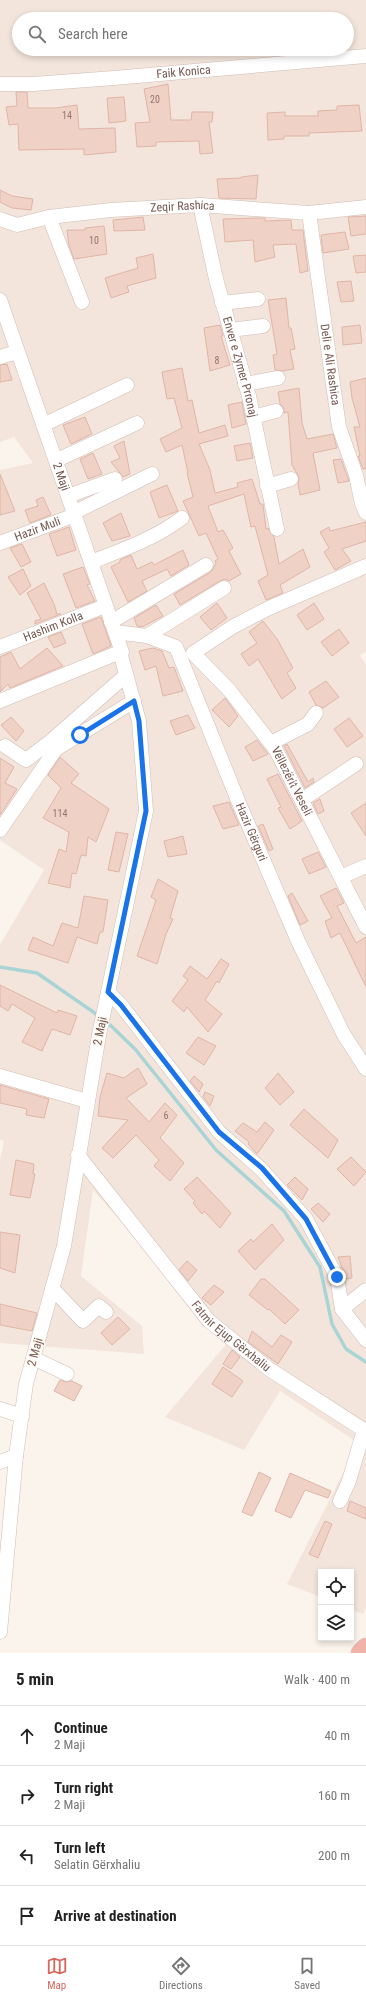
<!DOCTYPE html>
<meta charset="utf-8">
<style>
body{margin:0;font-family:"Roboto Condensed",sans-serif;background:#f2f2f2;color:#222}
.controls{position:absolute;right:12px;bottom:12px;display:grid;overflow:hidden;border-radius:0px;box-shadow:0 2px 6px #0003}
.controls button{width:36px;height:36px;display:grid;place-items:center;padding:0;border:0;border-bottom:1px solid #e0e0e0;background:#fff;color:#222;font:20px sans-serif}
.stop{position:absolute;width:12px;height:12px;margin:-9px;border:3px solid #1a73e8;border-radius:50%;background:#fff}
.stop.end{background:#1a73e8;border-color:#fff;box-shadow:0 1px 4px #0008}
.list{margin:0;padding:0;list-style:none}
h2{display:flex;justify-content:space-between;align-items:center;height:52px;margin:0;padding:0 16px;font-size:17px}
h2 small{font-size:13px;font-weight:400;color:#767676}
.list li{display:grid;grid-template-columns:26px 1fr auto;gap:12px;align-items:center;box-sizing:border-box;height:60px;padding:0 16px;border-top:1px solid #e0e0e0}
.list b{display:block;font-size:15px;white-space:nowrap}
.list p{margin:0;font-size:13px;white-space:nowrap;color:#767676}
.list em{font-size:13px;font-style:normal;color:#767676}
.icon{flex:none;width:22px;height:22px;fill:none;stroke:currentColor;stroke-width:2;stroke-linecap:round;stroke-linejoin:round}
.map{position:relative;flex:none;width:366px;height:1653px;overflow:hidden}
.search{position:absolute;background:#fff;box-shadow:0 2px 6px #0003;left:12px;right:12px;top:12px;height:44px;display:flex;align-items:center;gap:10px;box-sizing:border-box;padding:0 14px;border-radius:22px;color:#767676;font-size:15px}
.sheet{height:292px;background:#fff}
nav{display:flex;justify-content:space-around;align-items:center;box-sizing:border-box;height:56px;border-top:1px solid #e0e0e0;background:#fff;font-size:11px;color:#767676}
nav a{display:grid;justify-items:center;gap:2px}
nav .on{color:#da675d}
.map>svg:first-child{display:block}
.residential{fill:#f3e5db;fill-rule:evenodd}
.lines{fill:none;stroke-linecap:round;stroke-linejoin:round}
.stream{stroke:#a9d4d5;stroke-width:3.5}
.building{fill:#efd1c6;stroke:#e0b5a8}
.minor-casing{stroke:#d0bdb5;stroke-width:15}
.highway-casing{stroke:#d9d0ce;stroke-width:21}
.minor{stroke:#fff;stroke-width:14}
.highway{stroke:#f0b2a9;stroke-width:20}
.route{stroke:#1a73e8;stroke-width:5}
.labels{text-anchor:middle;stroke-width:3;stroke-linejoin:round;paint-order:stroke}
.number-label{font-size:10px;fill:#94766e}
.street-label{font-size:12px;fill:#765850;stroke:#fef8f3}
</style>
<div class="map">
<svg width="366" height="1653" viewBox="0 0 366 1653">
<rect width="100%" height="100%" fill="#fbf4ed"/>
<path class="residential" d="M0 0H366V652L360 655 366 665V1607L363 1614 351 1610V1572H321V1597L287 1584 358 1443 280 1391 244 1450 165 1417 228 1342 93 1190 81 1276 142 1326 144 1354 0 1343V1160L4 1141 0 1140V945L44 870 0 840V470L33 463 14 437 0 442ZM19 19H347V49H19Z"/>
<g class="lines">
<path class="stream" d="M0 967 37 973 99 1016
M106 1021 135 1049 216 1150 284 1211 320 1267 332 1324 346 1349 366 1362"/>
</g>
<path class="building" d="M168 84 171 120H191L192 112H213L212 122H209L213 153 200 154 199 141 156 142V146L137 147 135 123 150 122 144 89Z
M16 92H27L28 108H56L77 105 79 129 115 128 116 152 84 155V149L19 150 18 124 9 125 6 107 17 106Z
M124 97 126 121 109 123 107 98Z
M359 105 362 131 309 133V136H284V139L268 140 267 113 285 112V116H318V111L337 110V106Z
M258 175 256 199 219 198 217 179 241 178V177Z
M0 190 12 196 33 199 31 210 12 208 0 202Z
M366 216V234L351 236 348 217Z
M143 217 145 230 114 231 113 220Z
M259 218H265V221L291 220 292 230H303L308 271 300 273 296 244 273 245 275 257 255 262 253 240 225 242 223 219Z
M104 226 107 254 74 259 69 246 67 230H85V228Z
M345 232 349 249 323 253 321 235Z
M153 254 156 278 127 286 129 292 111 298 105 278 138 268 136 258Z
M366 255V272L356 273 353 256Z
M351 281 354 301 341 302 337 282Z
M286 298 289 328H291L295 349 290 350 294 369 282 371 275 370 273 355 277 354 268 300Z
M220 325 223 336H221L230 365 210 371 204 328Z
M360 325 362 343 343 345 342 327Z
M7 364 12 380 0 382V365Z
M182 368 188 401 192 400 199 433 225 425 228 436 199 444 210 470 215 493 238 487 237 483 252 479 260 504H263L266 529 268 528 274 537 279 564 303 549 310 567 280 585 283 593 266 600 258 581 268 575 255 526 251 527 244 494 208 506 218 532 223 530 233 548 229 551 241 574 229 581 225 579 220 581 180 605 174 594 211 572 216 563 215 561 218 559 206 533 199 536 183 501 193 497 187 473H188L182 445 166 452 160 439 182 428 174 398 167 399 162 372Z
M366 378V469H363L358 456H360L354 427H360L352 398 350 382Z
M299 388 302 423 307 439 333 434 337 448 313 453 320 490 300 495 298 484 299 477 292 465 288 412 284 413V408L280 404 278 392Z
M242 402 246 424 232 428 228 405Z
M85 417 92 434 71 444 63 425Z
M124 441 130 474 123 477 111 462 120 458 114 446Z
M250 443 253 458 237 461 234 446Z
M93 453 102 474 88 479 80 459Z
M341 459 349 481 338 483 333 460Z
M0 474 15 511 0 515Z
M167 485 178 511 159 518 150 492Z
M43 497 51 515 30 523 25 510 38 506 36 500Z
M121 513 130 536 112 541 103 523Z
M366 522V541L342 549 351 561 335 570 324 552 329 548 320 532 329 527 330 531Z
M69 527 76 550 57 556 49 534Z
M22 544 31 562 21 567 10 548Z
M183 550 189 565 171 576 167 569 142 581 147 591 128 602 111 567 120 562V560L131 555 137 569 152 562 154 565Z
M83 567 90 584 87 585 95 601 76 608 63 574Z
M23 569 31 586 20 595 8 577Z
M44 583 54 604 57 614H61L35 624V621L41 619 27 593Z
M217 603 227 618 211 630 200 617Z
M314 603 324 619 307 630 297 615Z
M156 605 163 616 142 627 137 626 134 618Z
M101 617 111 646 93 654 82 624Z
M263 621 277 639 293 668 287 673 296 688 282 699 258 659 249 666 241 654 257 643 249 632Z
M339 629 349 643 332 656 321 642Z
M61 632 66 643 54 648 48 637Z
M47 648 63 666 10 688 8 684 0 692V657L11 652 20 669Z
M153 648 162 651 169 668 174 667 183 691 163 696 156 666 145 670 139 651Z
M326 681 339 697 323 708 316 705 309 692Z
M225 698 238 716 229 727 212 710Z
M188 715 195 728 176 735 170 721Z
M11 717 24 731 16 741 1 725Z
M349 718 363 736 347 747 334 729Z
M257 740 268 754 253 761 245 747Z
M287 744 308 782 313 778 314 782 305 788 284 746Z
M60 757 79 774 71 783 109 809 96 842 88 837 86 856 81 855 76 874 72 873 70 888 48 883 59 849 66 852 69 832 43 818 61 788 48 775Z
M0 758 14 767 5 783 17 789 0 815Z
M278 774 302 821 290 829 278 808 281 807 267 779Z
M320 799 324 811 318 814 313 803Z
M229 802 239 825 223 829 213 806Z
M366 803V836L351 813Z
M263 824 273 849 269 851 258 826Z
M116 832 128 834 119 872 108 870Z
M183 836 187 854 168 857 164 841Z
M318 852 326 867 309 874 302 859Z
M158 879 178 891 170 918 173 919 166 934 157 964 137 956 156 900 151 897Z
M336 888 344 903 337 906 356 943 366 937V987L340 933 331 938 325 921 332 918 320 896Z
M292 893 308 921 300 925 288 896Z
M84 896 108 900 103 932H100L97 944 77 937 68 963 28 950 33 937 53 946 62 923 78 928Z
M221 959 229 964 219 983 217 981 205 1000 222 1014 208 1032 187 1007 184 1012 172 1001 188 980 183 976 190 966 207 979Z
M0 985 57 1013 58 1010 77 1016 70 1035 52 1029 42 1051 22 1042 35 1018 12 1004 8 1011 0 1006Z
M198 1037 216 1046 204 1065 186 1053Z
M138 1068 147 1084 126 1098 149 1122 165 1103 177 1115 160 1138 184 1163 170 1181 154 1166 159 1160 136 1135 113 1158 102 1148 128 1120 98 1116 100 1097 107 1073 124 1078Z
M278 1073 294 1092 280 1105 265 1088Z
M194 1076 203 1084 199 1092 190 1081Z
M0 1085 49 1099 44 1118 26 1115 27 1109 0 1103Z
M205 1092 214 1096 210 1106 203 1097Z
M304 1109 338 1140 328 1158 290 1125Z
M265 1122 274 1130 257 1154 248 1144 249 1142 235 1131 243 1123 257 1132Z
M351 1157 366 1172 354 1186 337 1169Z
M16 1160 34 1164 33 1174H35L30 1198 10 1195Z
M197 1177 231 1213 220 1228 204 1211 202 1214 193 1203 195 1201 184 1189Z
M295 1177 308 1189 302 1200 287 1185Z
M318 1203 330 1214 323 1222 311 1209Z
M272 1224 284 1240 255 1270 238 1251 251 1239 253 1242Z
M0 1232 20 1235 15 1273 0 1268Z
M350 1256 352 1278 346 1279 338 1257Z
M187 1261 197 1270 188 1281 179 1270Z
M261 1279H265L299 1310 285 1324 269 1309 268 1310 249 1295Z
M214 1285 224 1292 211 1305 202 1298Z
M0 1304 37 1313 32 1331 0 1325Z
M118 1317 130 1329 112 1345 101 1333Z
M252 1331 272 1347 281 1335 292 1342 278 1364 248 1342Z
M232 1350 240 1357 231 1369 223 1364Z
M223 1367 243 1381 232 1397 212 1384Z
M60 1380 67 1382 72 1381 82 1386 74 1401 54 1391Z
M259 1472 271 1478 252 1516 242 1512Z
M290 1473 331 1491 328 1498 305 1490 291 1518 275 1511Z
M350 1501 366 1508V1519L347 1511Z
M325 1521 332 1524 318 1558 309 1554Z"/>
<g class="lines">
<g class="minor-casing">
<g id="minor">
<path id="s1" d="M0 84H33L114 78 366 56"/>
<path id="s2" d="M200 205 216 279 249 396 277 529"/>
<path id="s3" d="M309 213 339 427 356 475 362 504 366 513"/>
<path d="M49 217 82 302"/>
<path id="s4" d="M0 219 17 225 49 217 111 210 200 205 309 213 366 207"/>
<path id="s5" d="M0 300 122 652H120L139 721 146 811 99 1035 64 1246 26 1384 16 1456 0 1632"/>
<path d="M222 303 258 299"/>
<path d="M230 330 263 326"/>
<path d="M0 357 17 352"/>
<path d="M245 384 278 378"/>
<path d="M253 417 276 411"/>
<path d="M43 425 127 385"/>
<path d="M57 460 137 423"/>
<path d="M267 486 291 479"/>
<path d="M68 496 115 479"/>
<path d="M73 513 152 474"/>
<path id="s6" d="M0 543 75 515"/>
<path d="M91 562C122 550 156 538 182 518"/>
<path id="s7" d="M366 566 269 608 234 626 193 653 230 691 276 750 366 927"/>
<path d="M111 622 206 565"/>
<path id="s8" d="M115 632 147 636 176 647 239 803 298 941 344 1035 366 1069"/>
<path d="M147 636 224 588"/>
<path id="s9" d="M0 647 105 606"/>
<path d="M0 701 120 652"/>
<path d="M271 743 308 724 316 713"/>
<path d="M5 746 26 760 51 741 125 676"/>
<path d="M302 800 356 764"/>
<path d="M0 830 56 749 134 701"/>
<path d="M341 877 366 866"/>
<path d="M108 992 121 1005 219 1132 261 1169 306 1219 337 1277 342 1309 366 1340"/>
<path d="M0 1076 87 1101"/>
<path id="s10" d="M78 1155 209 1321 269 1369 364 1430 349 1481 340 1501"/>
<path d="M52 1288 83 1321 99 1306 106 1312"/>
<path d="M342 1309 366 1290"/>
<path d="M33 1358 67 1374"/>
<path d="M0 1409 22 1416"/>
<path d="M0 1462 16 1456"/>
</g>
</g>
<g class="highway-casing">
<path id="highway" d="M361 1653 366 1648"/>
</g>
<use href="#minor" class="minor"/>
<use href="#highway" class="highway"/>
</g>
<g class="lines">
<path class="route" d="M80 735 134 701 139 721 146 811 108 992 121 1005 219 1132 262 1168 306 1219 337 1277"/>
</g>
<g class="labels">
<g class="number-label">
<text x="155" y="103">20</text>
<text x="67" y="119">14</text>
<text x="94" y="244">10</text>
<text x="217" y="364">8</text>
<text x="60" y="817">114</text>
<text x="166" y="1119">6</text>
</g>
<g class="street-label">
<text dy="4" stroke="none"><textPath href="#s1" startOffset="184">Faik Konica</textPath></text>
<text dy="4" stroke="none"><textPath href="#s4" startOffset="185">Zeqir Rashica</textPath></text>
<text dy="4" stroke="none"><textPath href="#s3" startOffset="153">Deli e Ali Rashica</textPath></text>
<text dy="4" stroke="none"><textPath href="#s2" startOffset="167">Enver e Zymer Prronaj</textPath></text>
<text dy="4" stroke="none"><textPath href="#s5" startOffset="187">2 Maji</textPath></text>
<text dy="4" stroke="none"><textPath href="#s6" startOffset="40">Hazir Muli</textPath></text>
<text dy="4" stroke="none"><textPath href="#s9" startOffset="57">Hashim Kolla</textPath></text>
<text dy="4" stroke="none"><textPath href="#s7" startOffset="357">Vëllezërit Veseli</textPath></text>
<text dy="4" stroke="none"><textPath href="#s8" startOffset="263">Hazir Gërguri</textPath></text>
<text transform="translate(100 1031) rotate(-78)" y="4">2 Maji</text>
<text dy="4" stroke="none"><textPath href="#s10" startOffset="238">Fatmir Ejup Gërxhaliu</textPath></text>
<text transform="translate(35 1352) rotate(-75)" y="4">2 Maji</text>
</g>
</g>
</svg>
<div class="controls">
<button><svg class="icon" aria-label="locate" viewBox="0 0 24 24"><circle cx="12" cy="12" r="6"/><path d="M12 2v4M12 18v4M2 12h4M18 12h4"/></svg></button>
<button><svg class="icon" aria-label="layers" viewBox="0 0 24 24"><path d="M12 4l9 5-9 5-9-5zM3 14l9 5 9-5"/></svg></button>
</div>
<div class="stop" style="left:80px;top:735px"></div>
<div class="stop end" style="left:337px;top:1277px"></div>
<div class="search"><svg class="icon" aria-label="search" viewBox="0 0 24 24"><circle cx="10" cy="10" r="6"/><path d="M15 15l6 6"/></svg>Search here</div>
</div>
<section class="sheet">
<h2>5 min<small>Walk · 400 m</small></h2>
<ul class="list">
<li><svg class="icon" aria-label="ahead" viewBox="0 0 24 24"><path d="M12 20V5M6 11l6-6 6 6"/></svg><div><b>Continue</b><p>2 Maji</p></div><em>40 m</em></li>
<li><svg class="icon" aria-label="right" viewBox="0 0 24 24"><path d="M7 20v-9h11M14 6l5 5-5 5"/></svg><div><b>Turn right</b><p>2 Maji</p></div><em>160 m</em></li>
<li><svg class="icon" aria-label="left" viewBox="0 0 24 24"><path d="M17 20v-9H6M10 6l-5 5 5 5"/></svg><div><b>Turn left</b><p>Selatin Gërxhaliu</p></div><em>200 m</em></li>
<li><svg class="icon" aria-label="arrive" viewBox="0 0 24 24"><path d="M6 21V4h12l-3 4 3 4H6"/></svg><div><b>Arrive at destination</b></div></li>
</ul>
</section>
<nav>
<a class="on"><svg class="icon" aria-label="map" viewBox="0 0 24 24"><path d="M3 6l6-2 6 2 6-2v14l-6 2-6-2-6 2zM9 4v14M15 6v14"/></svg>Map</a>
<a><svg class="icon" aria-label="directions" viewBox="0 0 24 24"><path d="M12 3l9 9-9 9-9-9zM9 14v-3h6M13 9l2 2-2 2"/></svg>Directions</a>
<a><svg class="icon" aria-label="saved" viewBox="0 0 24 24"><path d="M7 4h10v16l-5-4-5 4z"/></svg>Saved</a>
</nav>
